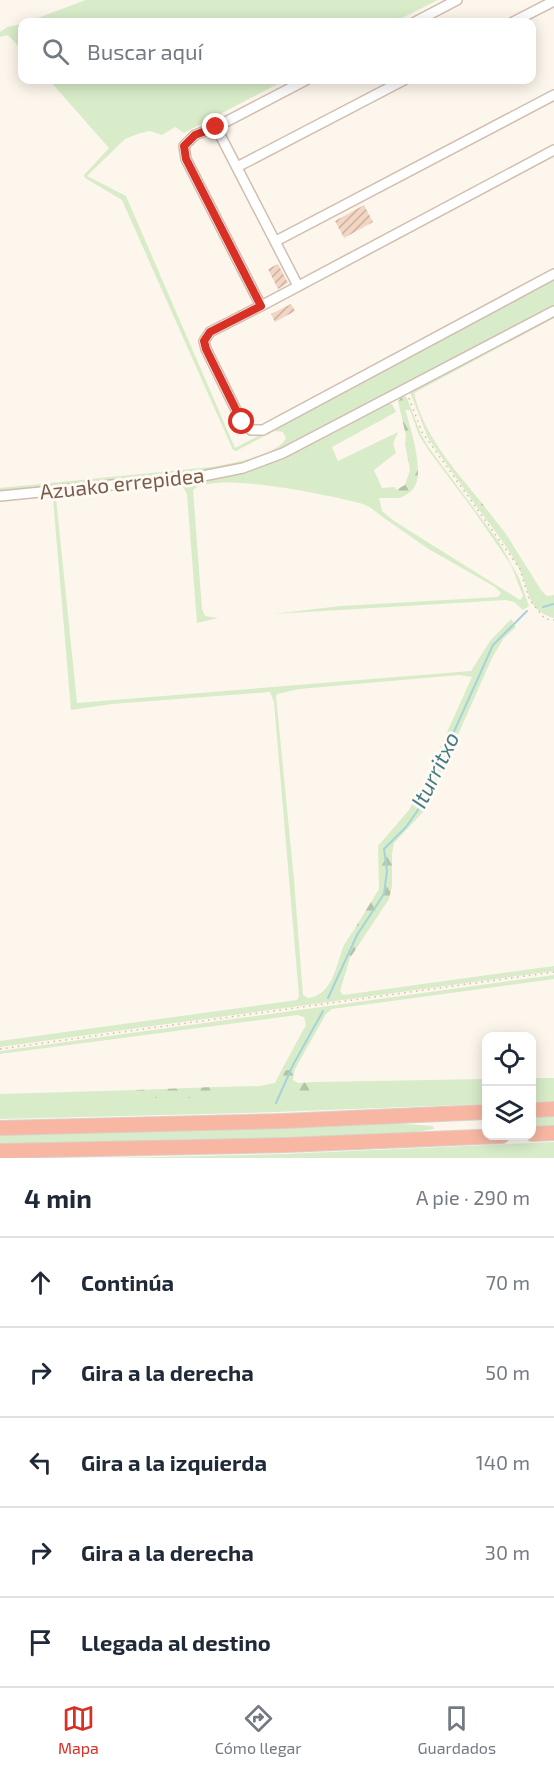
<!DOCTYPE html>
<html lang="es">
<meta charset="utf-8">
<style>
body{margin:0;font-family:"Exo 2",sans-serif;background:#f6f6f7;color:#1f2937}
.controls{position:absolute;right:18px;bottom:18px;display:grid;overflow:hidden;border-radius:12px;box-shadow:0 3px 15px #0003}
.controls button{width:54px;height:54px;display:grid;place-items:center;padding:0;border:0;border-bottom:2px solid #e0e1e3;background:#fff;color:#1f2937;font:30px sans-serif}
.stop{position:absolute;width:18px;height:18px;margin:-14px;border:4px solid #d93025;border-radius:50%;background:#fff}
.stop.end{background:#d93025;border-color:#fff;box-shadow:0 2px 6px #0008}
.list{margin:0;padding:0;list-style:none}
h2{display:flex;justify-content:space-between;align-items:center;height:78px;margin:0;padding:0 24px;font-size:26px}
h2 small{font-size:20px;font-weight:400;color:#747a83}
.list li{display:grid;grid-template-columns:39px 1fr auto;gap:18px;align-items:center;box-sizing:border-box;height:90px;padding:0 24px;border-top:2px solid #e0e1e3}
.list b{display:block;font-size:22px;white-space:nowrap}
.list em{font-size:20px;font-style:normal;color:#747a83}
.icon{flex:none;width:33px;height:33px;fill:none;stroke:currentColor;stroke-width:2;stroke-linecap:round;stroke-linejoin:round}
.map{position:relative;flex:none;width:554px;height:1158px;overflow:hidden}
.search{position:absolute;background:#fff;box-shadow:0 3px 15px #0003;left:18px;right:18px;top:18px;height:66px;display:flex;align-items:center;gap:15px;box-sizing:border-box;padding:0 21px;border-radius:12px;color:#747a83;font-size:22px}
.sheet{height:528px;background:#fff}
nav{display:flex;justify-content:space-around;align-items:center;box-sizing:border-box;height:84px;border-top:2px solid #e0e1e3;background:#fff;font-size:16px;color:#747a83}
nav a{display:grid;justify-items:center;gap:3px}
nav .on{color:#d93025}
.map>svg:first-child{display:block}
.green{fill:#d8ecc9}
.forest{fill:url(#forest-firs)}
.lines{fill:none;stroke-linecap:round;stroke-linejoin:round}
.stream{stroke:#a5d3da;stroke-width:2}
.building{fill:url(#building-hatch)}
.minor-casing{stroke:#d1beb0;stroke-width:12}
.highway-casing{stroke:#dad1cd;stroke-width:16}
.path{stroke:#d9b8a5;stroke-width:1.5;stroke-dasharray:1.5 4.5;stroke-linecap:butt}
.minor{stroke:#fff;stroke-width:9}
.highway{stroke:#f7b7a3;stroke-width:14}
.route{stroke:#d93025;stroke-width:8}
.labels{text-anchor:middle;stroke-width:6;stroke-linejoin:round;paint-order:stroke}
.street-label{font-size:21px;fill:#7a5c4d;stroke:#fffaf3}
.water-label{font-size:22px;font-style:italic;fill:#437c86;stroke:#fffaf3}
</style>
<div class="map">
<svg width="554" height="1158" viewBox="0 0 554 1158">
<defs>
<pattern id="forest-firs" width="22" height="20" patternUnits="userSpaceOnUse" patternTransform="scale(1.5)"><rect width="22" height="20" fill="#d8ecc9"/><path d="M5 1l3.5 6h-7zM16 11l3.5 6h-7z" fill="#b4c2a5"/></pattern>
<pattern id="building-hatch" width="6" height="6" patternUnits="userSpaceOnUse" patternTransform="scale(1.5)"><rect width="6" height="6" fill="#f3d5c3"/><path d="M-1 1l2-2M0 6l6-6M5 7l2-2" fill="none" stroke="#cab0a1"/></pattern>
</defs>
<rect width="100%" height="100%" fill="#fdf6ec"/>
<path class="green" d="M86 0H438L394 22H27Z
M22 24V50L8 35 0 37V32L7 27Z
M49 80H285L184 133 175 127 162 135 150 131 140 133 125 139 87 176 126 196 235 448 554 280V307L269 455 246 464 213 471 0 492V488L211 467C229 464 279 455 286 438L283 432 274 431 236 451 233 450 122 200 85 178 84 175 109 148Z
M554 315V318L414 393C424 436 454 469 481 502L477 507 428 438 410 392Z
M404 395 407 398 421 434 429 448 499 542 519 578 529 606 523 610 514 602 506 600 273 614 341 606 498 597 501 593 495 587 427 548 384 518 371 508 363 504C333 496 215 470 193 490L202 609 205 616 218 618 197 623 187 494 183 487 173 485 62 496 56 498 77 703 471 671 490 641 511 619 516 627 504 638 493 656 424 811 394 843 392 854 378 846 409 810 428 774 472 677 459 675 299 689 277 694 276 696 294 880 303 995 308 998C333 995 336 965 344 945 347 939 352 934 355 928L348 955 350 958 340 991 343 995 554 966V971L0 1047V1041L297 1000 299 996 274 702 270 692 112 704 71 710 53 499 50 497 0 501V498L234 474 285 456 387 403 392 404 396 412 332 447 338 461 398 432 393 444 396 453 374 470 382 488 395 487 400 498H379L382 511 394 521 520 600 523 596 511 565 474 511 429 451 419 435 410 410H405L402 397Z
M506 534 541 590 547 596 554 595V618C527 610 531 595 521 573 517 562 510 553 504 543Z
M554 975V979L332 1009 326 1014 295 1069 281 1071 306 1025 304 1017 297 1015 0 1054V1051Z
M532 1078H554V1101L532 1102Z
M486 1079V1104L246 1113 0 1119V1094L136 1090 140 1098H204L214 1094V1087L260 1086 275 1083C286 1094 307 1090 322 1090L315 1082Z
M554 1115V1127L532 1128V1116Z
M391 1123 433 1126 434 1129 397 1135 0 1146V1134L236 1129Z
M554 1142V1158H114L285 1154Z"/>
<path class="forest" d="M402 397C407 418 425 468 415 486 412 492 406 495 400 498L396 490 405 485 410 470 405 444 406 436 398 401Z
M481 502 506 534 504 543 477 507Z
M378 846 392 854V886L389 899 350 958 348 955 355 928 379 889Z
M295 1069 293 1080 298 1083 315 1082 323 1090 315 1096 298 1098C288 1089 282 1091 275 1083L281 1071Z
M214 1087 215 1094 204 1098H140L136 1090Z"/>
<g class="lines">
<path class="stream" d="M543 607 554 604
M328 998 357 935 384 894 387 871 384 849 406 827 420 807 493 645 527 611
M276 1103 293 1065 323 1011"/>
</g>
<path class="building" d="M364 205 373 222 344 238 335 221Z
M278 264 288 283 278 289 268 269Z
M291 304 295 311 275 322 271 314Z"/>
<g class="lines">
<g class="minor-casing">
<path id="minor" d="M415 22 457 0
M513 22 554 1
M306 80 216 127 195 135 184 146 186 159 261 306 554 150
M216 127 298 286
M237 167 404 80
M276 241 554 95
M261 306 210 332 204 341 206 349 242 422 251 430H263L554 274
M0 496 203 476 243 468 283 453 554 311"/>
</g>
<g class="highway-casing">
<path id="highway" d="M532 1110 554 1109
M0 1128 284 1121 486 1112
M532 1134 554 1133
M0 1151 286 1145 502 1136"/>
</g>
<path class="path" d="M409 398 422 432 520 569 529 599 545 619 554 620
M0 1049 554 972"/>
<use href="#minor" class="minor"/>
<use href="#highway" class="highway"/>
</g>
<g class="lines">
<path class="route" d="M216 127 195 135 184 146 186 159 261 306 210 332 204 341 206 349 242 422"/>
</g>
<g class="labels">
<g class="street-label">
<text transform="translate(122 484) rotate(-6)" y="7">Azuako errepidea</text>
</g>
<g class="water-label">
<text transform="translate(435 770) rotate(-64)" y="8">Iturritxo</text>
</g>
</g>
</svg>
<div class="controls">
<button><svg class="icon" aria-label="locate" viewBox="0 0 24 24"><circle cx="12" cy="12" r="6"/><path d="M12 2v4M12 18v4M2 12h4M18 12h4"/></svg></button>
<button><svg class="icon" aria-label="layers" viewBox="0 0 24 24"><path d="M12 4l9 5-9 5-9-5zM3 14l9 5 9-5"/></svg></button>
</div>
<div class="stop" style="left:242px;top:422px"></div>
<div class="stop end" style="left:216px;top:127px"></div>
<div class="search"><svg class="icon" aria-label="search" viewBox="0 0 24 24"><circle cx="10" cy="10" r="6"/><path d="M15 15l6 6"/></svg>Buscar aquí</div>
</div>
<section class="sheet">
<h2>4 min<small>A pie · 290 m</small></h2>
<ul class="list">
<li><svg class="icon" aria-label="ahead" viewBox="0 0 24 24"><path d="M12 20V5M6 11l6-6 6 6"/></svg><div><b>Continúa</b></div><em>70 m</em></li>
<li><svg class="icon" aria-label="right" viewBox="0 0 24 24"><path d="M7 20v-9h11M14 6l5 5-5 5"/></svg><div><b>Gira a la derecha</b></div><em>50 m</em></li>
<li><svg class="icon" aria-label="left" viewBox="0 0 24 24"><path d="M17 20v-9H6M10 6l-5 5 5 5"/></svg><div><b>Gira a la izquierda</b></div><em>140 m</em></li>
<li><svg class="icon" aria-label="right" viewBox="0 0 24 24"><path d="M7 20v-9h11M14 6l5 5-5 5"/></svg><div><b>Gira a la derecha</b></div><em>30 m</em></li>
<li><svg class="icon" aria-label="arrive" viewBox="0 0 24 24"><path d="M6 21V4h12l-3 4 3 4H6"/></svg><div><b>Llegada al destino</b></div></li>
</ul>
</section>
<nav>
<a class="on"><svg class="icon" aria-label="map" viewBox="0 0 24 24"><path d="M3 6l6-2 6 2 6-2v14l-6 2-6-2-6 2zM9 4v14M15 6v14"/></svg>Mapa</a>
<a><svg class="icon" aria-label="directions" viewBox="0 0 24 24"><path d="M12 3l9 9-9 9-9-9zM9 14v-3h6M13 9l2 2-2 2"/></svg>Cómo llegar</a>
<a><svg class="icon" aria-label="saved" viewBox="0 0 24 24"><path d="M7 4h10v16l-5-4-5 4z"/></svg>Guardados</a>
</nav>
